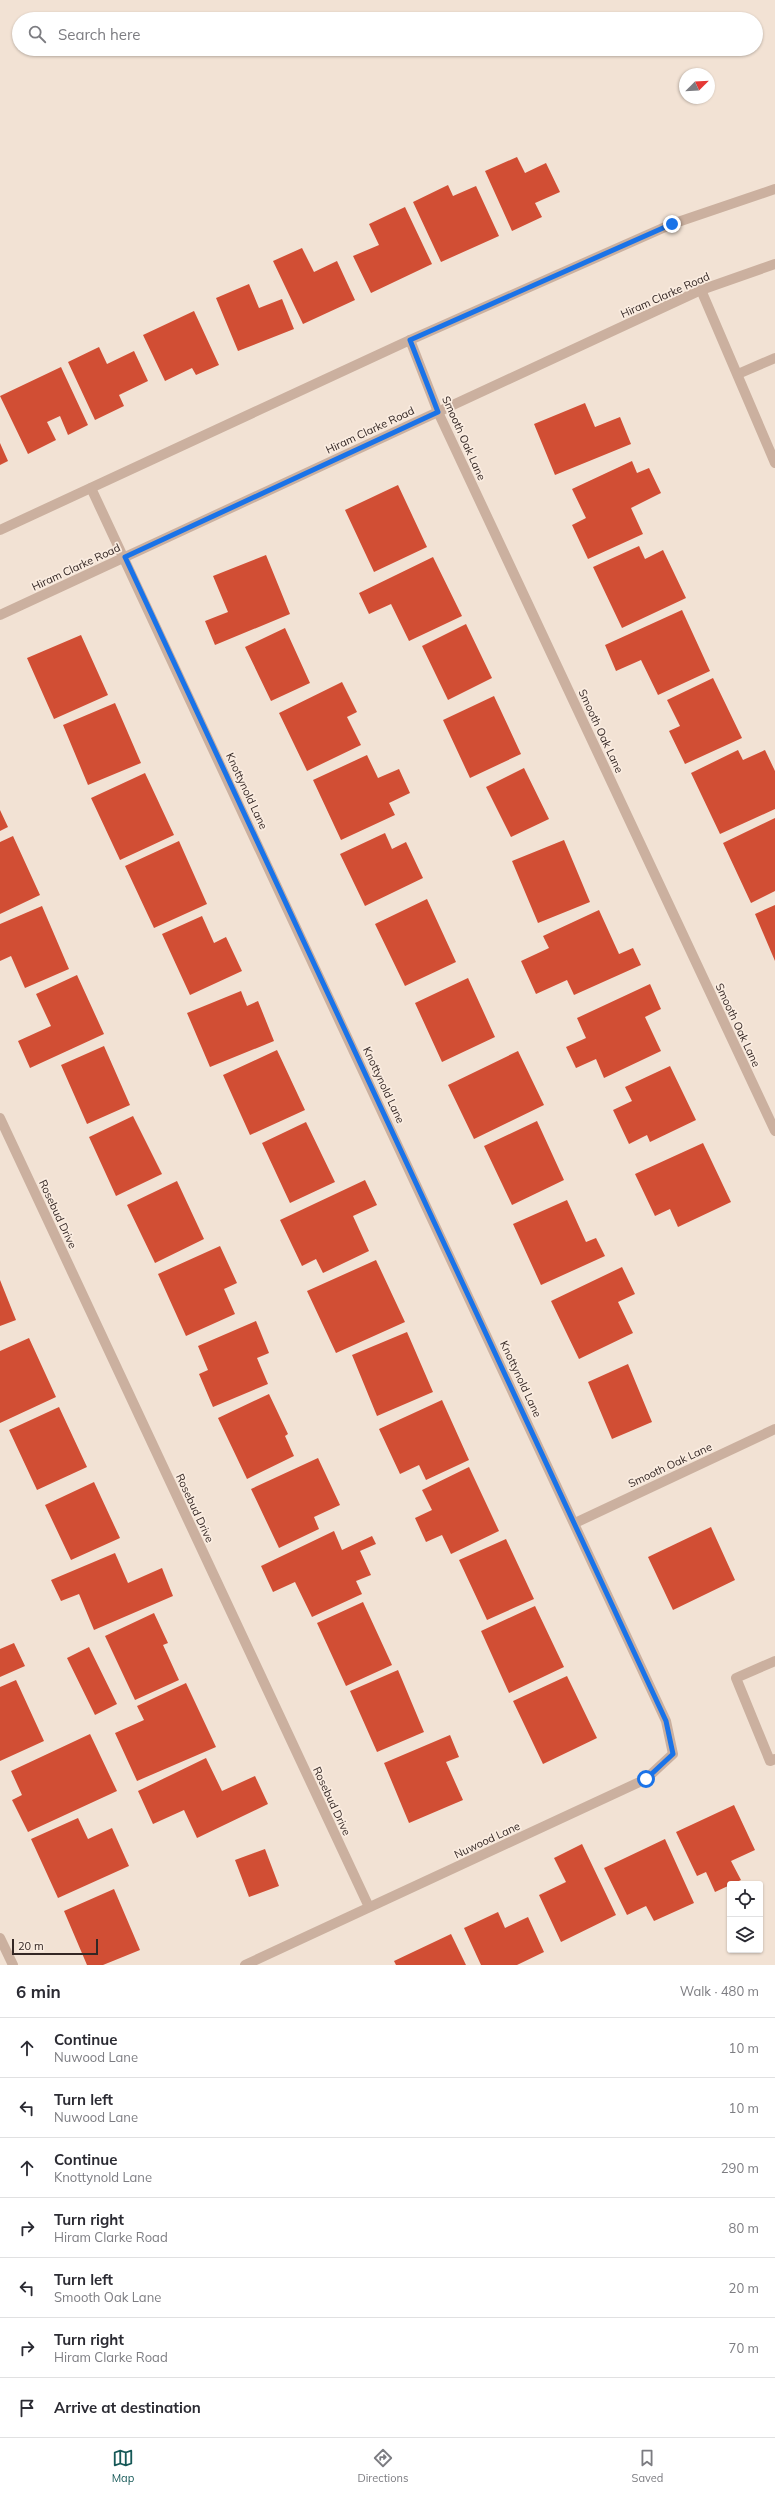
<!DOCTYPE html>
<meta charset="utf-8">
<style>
body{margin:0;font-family:Mulish,sans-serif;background:#f2f2f3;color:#2b2b33}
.controls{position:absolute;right:12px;bottom:12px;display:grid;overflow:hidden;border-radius:4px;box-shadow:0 1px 3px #0004}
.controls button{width:36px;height:36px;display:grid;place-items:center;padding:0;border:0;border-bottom:1px solid #e1e1e2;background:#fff;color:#2b2b33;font:20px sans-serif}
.compass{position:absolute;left:679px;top:68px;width:36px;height:36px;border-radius:50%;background:#fff;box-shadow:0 1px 3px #0004;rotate:66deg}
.scale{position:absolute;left:12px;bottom:10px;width:86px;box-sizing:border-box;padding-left:4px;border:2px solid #342724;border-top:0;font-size:11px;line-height:14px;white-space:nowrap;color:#342724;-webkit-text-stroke:3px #faece0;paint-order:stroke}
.stop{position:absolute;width:12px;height:12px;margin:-9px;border:3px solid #1a73e8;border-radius:50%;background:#fff}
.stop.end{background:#1a73e8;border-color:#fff;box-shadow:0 1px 4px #0008}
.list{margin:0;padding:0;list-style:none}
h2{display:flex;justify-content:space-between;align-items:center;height:52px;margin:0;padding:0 16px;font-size:17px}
h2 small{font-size:13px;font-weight:400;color:#7c7c81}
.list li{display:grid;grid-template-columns:26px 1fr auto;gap:12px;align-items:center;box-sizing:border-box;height:60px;padding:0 16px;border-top:1px solid #e1e1e2}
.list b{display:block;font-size:15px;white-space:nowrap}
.list p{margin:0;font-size:13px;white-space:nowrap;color:#7c7c81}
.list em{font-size:13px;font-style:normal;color:#7c7c81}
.icon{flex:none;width:22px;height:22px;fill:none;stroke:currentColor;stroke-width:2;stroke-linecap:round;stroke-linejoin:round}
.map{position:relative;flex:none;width:775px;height:1965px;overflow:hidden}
.search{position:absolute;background:#fff;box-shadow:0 1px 3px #0004;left:12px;right:12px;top:12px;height:44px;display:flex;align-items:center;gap:10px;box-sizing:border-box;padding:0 14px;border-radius:22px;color:#7c7c81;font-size:15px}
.sheet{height:472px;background:#fff}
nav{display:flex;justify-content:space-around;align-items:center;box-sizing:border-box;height:56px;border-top:1px solid #e1e1e2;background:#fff;font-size:11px;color:#7c7c81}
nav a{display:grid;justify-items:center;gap:2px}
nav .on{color:#165857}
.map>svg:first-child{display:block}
.building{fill:#d14e34}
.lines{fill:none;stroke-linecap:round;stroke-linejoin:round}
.service{stroke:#cbb09f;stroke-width:10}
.minor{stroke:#cbb09f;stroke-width:10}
.tertiary{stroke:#cbb09f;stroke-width:10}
.route{stroke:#1a73e8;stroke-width:5}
.labels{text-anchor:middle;stroke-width:3.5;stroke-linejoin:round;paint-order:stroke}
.street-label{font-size:11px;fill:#342724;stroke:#faece0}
</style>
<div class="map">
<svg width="775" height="1965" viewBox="0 0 775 1965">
<rect width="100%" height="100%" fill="#f2e2d4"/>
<path class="building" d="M517 157 525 173 546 163 560 192 535 203 542 217 512 231 485 171Z
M448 185 453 196 476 186 499 236 441 262 413 202Z
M405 207 432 264 371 293 353 256 379 245 369 224Z
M302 248 314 272 337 261 355 300 303 324 273 261Z
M249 284 259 308 282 299 294 329 238 351 216 298Z
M194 311 219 365 196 375 192 368 165 381 143 335Z
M99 347 107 364 134 351 148 381 119 395 124 406 95 420 68 362Z
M61 367 88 425 68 435 60 416 47 422 56 440 28 454 0 396Z
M585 403 595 427 620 417 631 444 555 475 534 424Z
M0 443 8 461 0 465Z
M632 461 637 473 649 468 661 493 631 508 643 534 588 559 572 525 586 518 572 489Z
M398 485 427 547 374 572 345 510Z
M639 546 645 559 663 550 686 598 622 628 593 567Z
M266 555 290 614 215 645 205 621 228 612 213 576Z
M433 557 462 616 409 641 391 604 369 614 359 593Z
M682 610 710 671 658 695 641 660 616 671 605 645Z
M466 624 492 678 448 700 422 646Z
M285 628 310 683 271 701 245 647Z
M81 635 108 695 54 719 27 658Z
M713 678 742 738 685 764 669 731 680 726 667 700Z
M342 682 357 712 347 717 361 745 307 771 279 713Z
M494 696 521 754 470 778 443 720Z
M115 703 141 763 88 785 63 725Z
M738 750 743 760 765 750 775 771V809L720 834 691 773Z
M367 755 378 778 399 769 410 793 389 803 395 815 341 840 313 780Z
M524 768 549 819 511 837 486 787Z
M145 773 174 835 120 860 91 798Z
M0 810 8 827 0 831Z
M775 818V891L751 903 723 843Z
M385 833 392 849 406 842 423 878 365 906 340 854Z
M13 836 40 895 0 914V842Z
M564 840 590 902 538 923 512 861Z
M179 841 207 904 154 928 125 866Z
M427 899 456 962 405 986 375 924Z
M775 905V961L755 914Z
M42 906 69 969 25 988 11 956 0 961V924Z
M599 910 619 954 633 948 641 965 574 995 567 980 536 994 521 961 549 948 543 936Z
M202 916 214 943 226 937 242 971 190 995 162 934Z
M77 975 104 1034 30 1068 18 1041 51 1026 36 994Z
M468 978 495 1037 442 1062 415 1003Z
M650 984 661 1009 645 1017 661 1051 604 1078 596 1059 576 1068 566 1047 586 1038 577 1018Z
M241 991 247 1006 258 1001 274 1041 210 1067 187 1013Z
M104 1046 130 1105 87 1124 61 1065Z
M277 1050 305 1110 250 1135 223 1075Z
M518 1051 544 1105 474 1139 448 1085Z
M670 1066 696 1120 650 1142 647 1135 629 1144 613 1110 632 1101 625 1087Z
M133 1116 162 1174 116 1196 89 1137Z
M537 1121 564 1180 512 1205 484 1146Z
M306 1122 335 1182 290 1203 262 1143Z
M703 1143 731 1202 678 1227 670 1209 655 1216 635 1174Z
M365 1180 377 1205 353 1216 369 1251 323 1273 316 1259 302 1266 280 1220Z
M177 1181 204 1239 155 1263 127 1205Z
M567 1200 586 1242 596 1238 605 1256 541 1285 513 1224Z
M220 1246 237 1283 224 1289 235 1314 186 1336 158 1274Z
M376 1260 405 1322 336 1353 307 1291Z
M622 1267 635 1294 618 1302 633 1333 579 1359 551 1301Z
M0 1280 16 1320 0 1326Z
M256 1321 269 1353 257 1358 268 1384 213 1407 199 1374 208 1370 198 1346Z
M407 1332 433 1392 377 1416 352 1355Z
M29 1338 56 1397 0 1423V1351Z
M628 1364 652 1422 612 1439 588 1382Z
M269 1394 288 1434 285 1436 294 1456 247 1479 218 1418Z
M442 1400 469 1460 426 1480 419 1465 400 1474 379 1429Z
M59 1407 87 1467 37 1490 9 1430Z
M318 1458 340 1505 314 1517 319 1529 279 1548 251 1489Z
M469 1467 499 1531 451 1554 442 1535 426 1542 415 1518 432 1510 422 1490Z
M94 1482 120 1538 71 1560 45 1505Z
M711 1527 735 1580 673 1610 648 1557Z
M334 1531 342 1550 372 1536 376 1544 360 1551 371 1575 356 1581 362 1594 312 1617 295 1582 273 1592 261 1566Z
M506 1539 534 1599 487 1620 459 1560Z
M115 1553 128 1583 162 1568 173 1596 94 1630 79 1594 61 1601 51 1580Z
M363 1602 392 1665 346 1686 317 1623Z
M535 1606 564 1667 509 1693 481 1631Z
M154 1613 168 1643 163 1645 179 1680 135 1700 105 1636Z
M14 1643 25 1666 0 1677V1649Z
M89 1647 117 1704 95 1715 67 1658Z
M398 1670 424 1732 377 1752 350 1691Z
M567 1676 597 1738 543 1764 513 1701Z
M16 1680 44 1741 0 1761V1687Z
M186 1683 216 1747 137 1781 115 1733 144 1720 137 1706Z
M90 1734 117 1791 28 1832 12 1800 22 1795 11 1771Z
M450 1735 459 1757 446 1762 463 1800 409 1823 384 1763Z
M206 1758 222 1791 255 1776 268 1804 197 1838 184 1810 153 1824 138 1791Z
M734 1805 755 1850 731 1861 741 1880 715 1892 706 1872 697 1876 676 1832Z
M78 1818 88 1839 112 1828 129 1866 58 1898 31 1839Z
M665 1839 694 1903 654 1921 646 1906 627 1915 604 1868Z
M582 1844 616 1915 561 1942 539 1895 566 1882 554 1858Z
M265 1849 279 1886 249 1897 235 1860Z
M114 1889 140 1950 103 1965H87L64 1911Z
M498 1912 505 1928 528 1917 544 1952 517 1965H481L464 1928Z
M451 1934 466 1965H396L394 1961Z"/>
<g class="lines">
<path class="service" d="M701 290 775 463
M738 374 775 358
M775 1661 736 1678 770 1761 775 1759"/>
<path class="minor" d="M410 340 438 412 775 1131
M91 488 666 1721 673 1754 646 1779 245 1965
M0 1118 369 1907
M575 1523 775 1429
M0 1938 13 1965"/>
<path class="tertiary" d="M0 530 410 340 672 224 775 189
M0 615 701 290 775 264"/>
</g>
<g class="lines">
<path class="route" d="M646 1779 673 1754 666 1721 125 557 438 412 410 340 672 224"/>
</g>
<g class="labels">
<g class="street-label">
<text transform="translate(665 295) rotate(-24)" y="4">Hiram Clarke Road</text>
<text transform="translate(370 430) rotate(-25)" y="4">Hiram Clarke Road</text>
<text transform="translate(464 438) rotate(66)" y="4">Smooth Oak Lane</text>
<text transform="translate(76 567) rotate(-25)" y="4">Hiram Clarke Road</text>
<text transform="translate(601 731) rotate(65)" y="4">Smooth Oak Lane</text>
<text transform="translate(247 791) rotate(65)" y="4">Knottynold Lane</text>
<text transform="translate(738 1025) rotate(65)" y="4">Smooth Oak Lane</text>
<text transform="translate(384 1085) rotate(65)" y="4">Knottynold Lane</text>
<text transform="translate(58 1214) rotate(65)" y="4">Rosebud Drive</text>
<text transform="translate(521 1379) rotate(65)" y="4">Knottynold Lane</text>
<text transform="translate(670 1465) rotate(-25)" y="4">Smooth Oak Lane</text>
<text transform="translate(195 1508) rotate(65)" y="4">Rosebud Drive</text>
<text transform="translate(332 1801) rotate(65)" y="4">Rosebud Drive</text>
<text transform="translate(487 1840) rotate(-25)" y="4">Nuwood Lane</text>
</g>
</g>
</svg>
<div class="controls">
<button><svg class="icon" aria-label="locate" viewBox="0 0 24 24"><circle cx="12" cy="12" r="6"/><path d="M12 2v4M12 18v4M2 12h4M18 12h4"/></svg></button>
<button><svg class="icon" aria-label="layers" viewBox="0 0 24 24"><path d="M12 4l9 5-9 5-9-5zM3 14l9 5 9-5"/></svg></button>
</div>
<svg class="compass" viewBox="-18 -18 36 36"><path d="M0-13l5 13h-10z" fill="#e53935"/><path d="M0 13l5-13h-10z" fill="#7c7c81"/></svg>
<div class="scale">20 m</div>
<div class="stop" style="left:646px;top:1779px"></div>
<div class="stop end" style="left:672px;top:224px"></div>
<div class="search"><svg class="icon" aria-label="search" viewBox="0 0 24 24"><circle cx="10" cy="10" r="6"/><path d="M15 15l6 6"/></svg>Search here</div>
</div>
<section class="sheet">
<h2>6 min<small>Walk · 480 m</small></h2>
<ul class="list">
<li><svg class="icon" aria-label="ahead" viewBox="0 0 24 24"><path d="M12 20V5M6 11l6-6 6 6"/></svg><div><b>Continue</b><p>Nuwood Lane</p></div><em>10 m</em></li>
<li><svg class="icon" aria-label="left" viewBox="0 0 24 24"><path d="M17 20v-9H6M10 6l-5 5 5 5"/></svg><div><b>Turn left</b><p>Nuwood Lane</p></div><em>10 m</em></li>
<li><svg class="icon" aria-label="ahead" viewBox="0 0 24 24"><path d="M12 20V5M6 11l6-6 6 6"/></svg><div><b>Continue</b><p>Knottynold Lane</p></div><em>290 m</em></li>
<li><svg class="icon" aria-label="right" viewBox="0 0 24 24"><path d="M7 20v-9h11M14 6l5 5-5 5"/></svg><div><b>Turn right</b><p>Hiram Clarke Road</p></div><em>80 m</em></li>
<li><svg class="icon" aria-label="left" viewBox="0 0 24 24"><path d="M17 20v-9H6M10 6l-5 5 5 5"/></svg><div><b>Turn left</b><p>Smooth Oak Lane</p></div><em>20 m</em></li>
<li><svg class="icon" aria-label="right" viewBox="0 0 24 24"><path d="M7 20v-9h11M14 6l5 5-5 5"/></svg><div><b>Turn right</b><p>Hiram Clarke Road</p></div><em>70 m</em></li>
<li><svg class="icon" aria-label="arrive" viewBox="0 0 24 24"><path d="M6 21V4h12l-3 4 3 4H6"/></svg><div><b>Arrive at destination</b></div></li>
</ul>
</section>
<nav>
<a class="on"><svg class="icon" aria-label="map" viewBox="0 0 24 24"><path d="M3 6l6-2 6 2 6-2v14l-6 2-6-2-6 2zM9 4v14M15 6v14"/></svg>Map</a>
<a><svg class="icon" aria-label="directions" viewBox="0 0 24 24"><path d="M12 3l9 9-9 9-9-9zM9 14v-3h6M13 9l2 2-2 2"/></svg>Directions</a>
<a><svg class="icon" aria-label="saved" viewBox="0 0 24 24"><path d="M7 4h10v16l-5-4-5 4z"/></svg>Saved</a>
</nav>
